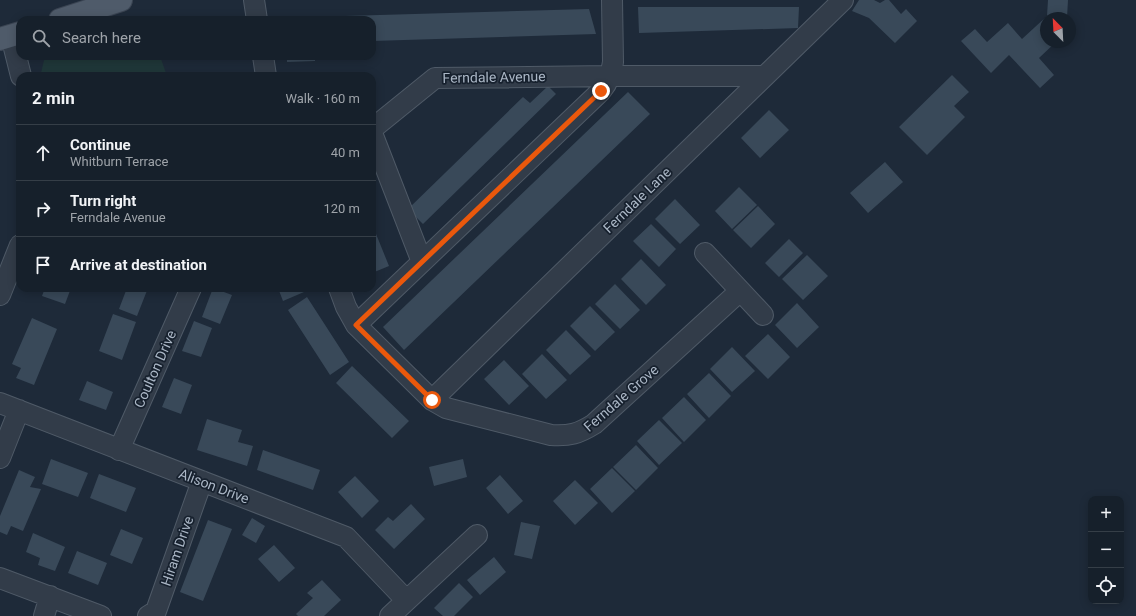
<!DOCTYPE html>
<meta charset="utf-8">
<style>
body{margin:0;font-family:Roboto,sans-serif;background:#1f2833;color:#f1f3f6}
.controls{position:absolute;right:12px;bottom:12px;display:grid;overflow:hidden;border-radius:8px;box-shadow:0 2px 10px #0003}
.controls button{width:36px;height:36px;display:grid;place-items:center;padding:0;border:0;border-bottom:1px solid #353e47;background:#16202b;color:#f1f3f6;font:20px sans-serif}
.compass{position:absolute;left:1040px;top:12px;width:36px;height:36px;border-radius:50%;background:#16202b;box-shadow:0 2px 10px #0003;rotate:336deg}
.stop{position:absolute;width:12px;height:12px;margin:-9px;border:3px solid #ea580c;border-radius:50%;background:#fff}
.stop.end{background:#ea580c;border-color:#fff;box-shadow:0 1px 4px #0008}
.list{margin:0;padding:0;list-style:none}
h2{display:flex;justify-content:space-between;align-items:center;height:52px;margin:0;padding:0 16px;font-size:17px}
h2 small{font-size:13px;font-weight:400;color:#9ea3a9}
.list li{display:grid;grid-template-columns:26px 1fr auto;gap:12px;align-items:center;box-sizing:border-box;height:56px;padding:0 16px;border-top:1px solid #353e47}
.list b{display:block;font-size:15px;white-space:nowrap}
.list p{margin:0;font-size:13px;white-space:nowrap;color:#9ea3a9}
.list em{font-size:13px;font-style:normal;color:#9ea3a9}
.icon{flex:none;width:22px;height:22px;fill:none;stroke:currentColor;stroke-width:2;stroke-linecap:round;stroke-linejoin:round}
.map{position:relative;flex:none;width:1136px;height:616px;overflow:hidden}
.search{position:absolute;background:#16202b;box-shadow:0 2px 10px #0003;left:16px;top:16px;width:360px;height:44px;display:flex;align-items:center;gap:10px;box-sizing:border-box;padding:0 14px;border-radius:12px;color:#9ea3a9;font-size:15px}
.panel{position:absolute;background:#16202b;box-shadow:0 2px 10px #0003;left:16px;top:72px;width:360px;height:220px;border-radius:12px}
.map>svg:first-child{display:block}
.green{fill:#20383a}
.building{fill:#394959}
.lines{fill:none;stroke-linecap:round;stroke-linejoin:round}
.minor-casing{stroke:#4f5a67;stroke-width:22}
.major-casing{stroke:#3b4553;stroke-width:24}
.minor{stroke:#323c49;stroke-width:20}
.major{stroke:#4f5b6a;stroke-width:22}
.route{stroke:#ea580c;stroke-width:5}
.labels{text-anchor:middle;stroke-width:3.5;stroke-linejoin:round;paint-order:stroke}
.street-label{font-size:14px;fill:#abb7c6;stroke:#17212e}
</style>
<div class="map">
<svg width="1136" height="616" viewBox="0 0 1136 616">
<rect width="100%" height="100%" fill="#1e2a39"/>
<path class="green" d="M45 56H160L167 76H42L41 73Z"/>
<path class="building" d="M859 0H874L880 3 885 0H889L901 14 906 9 917 21 895 43 869 18 852 11Z
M1048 0H1068L1067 18H1046V42H1056L1039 58 1054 75 1040 88 1009 55 991 73 961 41 975 29 987 42 1008 23 1022 39 1047 16Z
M638 7H799L798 28 639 33Z
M589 9 596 34 372 41V20H276L275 18Z
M287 56H315V61L287 62Z
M952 75 969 92 954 106 965 117 927 155 899 127Z
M548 86 556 94 423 224 408 209 523 97 530 103Z
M628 92 650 114 404 350 383 327Z
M769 110 789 130 760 158 741 138Z
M885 162 903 182 868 213 850 193Z
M739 187 757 205 732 229 715 211Z
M675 199 700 225 680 244 655 219Z
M758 206 775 224 751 248 733 230Z
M372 224 389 266 372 273Z
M651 224 676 249 659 267 633 241Z
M789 239 803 253 779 277 765 263Z
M807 255 828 276 803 300 782 279Z
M641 259 666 285 646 305 621 279Z
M615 284 640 310 620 329 595 304Z
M45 288H71L65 304 42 296Z
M127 288H148L137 316 119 309Z
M213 288 232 295 220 324 202 317Z
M278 288H303L304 292 283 301Z
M307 297 349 362 330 375 288 310Z
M797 303 819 327 797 348 775 325Z
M590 306 615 332 595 351 570 326Z
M113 314 136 322 122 360 99 351Z
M32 318 57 329 34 385 16 378 21 368 12 364Z
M194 321 212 328 201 357 182 351Z
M566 330 591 356 570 375 546 350Z
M768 334 790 357 768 379 745 356Z
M732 347 755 371 732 392 710 369Z
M542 354 567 380 546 399 522 374Z
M504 360 529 386 509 405 484 379Z
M352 366 409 421 392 438 336 383Z
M709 373 731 396 709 418 687 394Z
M174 378 192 385 181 414 162 407Z
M87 381 113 392 106 410 79 400Z
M684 397 706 420 684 442 662 418Z
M207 419 242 430 238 442 253 446 247 466 197 450Z
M659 420 682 443 659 465 637 441Z
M636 445 658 468 636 490 613 467Z
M263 450 320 470 313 490 257 470Z
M51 459 88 473 78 497 42 484Z
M463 459 467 477 434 486 429 467Z
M612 468 635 491 612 513 590 489Z
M19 470 35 477 30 487 41 489 23 531 11 526 7 535 0 532V516Z
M99 474 136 488 126 512 90 498Z
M500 475 523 501 508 514 486 488Z
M355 476 379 501 362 518 338 492Z
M575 480 598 503 575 525 553 501Z
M411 504 425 519 394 549 375 530 388 517 393 521Z
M252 518 265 526 256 543 242 535Z
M208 520 232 529 203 601 180 592Z
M521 522 540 526 532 559 514 555Z
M121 529 143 538 132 564 110 555Z
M33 533 65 547 55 571 38 565 40 558 26 552Z
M274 545 295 568 279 582 258 559Z
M77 551 107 563 98 585 68 573Z
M494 557 506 572 480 595 467 580Z
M322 580 341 600 324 616H298L296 614 313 598 307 593Z
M459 583 473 597 454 616H443L434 608Z"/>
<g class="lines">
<g class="minor-casing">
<path id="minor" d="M254 0 257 20
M11 36 21 76
M263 56 266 76
M372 129 435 78 610 76H765
M372 133 422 262
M705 253 763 315
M339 288 346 307 356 325 432 400 446 408 551 435C570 436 578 434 594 424L740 291
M0 295 20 245
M356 325 601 91C609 81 611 74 613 62L612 0
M432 400 843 0
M0 403 346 537 406 600
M119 450 191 288
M0 458 19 410
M0 578 101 616
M44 616 50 596
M148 616 156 611 202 481
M390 616 477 535"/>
</g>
<g class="major-casing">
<path id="major" d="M60 20 121 0
M0 39 20 33"/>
</g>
<use href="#minor" class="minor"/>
<use href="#major" class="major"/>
</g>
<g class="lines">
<path class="route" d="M432 400 356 325 601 91"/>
</g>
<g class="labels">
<g class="street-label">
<text transform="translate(494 77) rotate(-1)" y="5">Ferndale Avenue</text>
<text transform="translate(637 200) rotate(-44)" y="5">Ferndale Lane</text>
<text transform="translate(155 369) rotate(-66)" y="5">Coulton Drive</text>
<text transform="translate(621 398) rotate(-41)" y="5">Ferndale Grove</text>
<text transform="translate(214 486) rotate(21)" y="5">Alison Drive</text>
<text transform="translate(177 551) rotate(-71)" y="5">Hiram Drive</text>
</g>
</g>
</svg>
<div class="controls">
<button>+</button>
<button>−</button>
<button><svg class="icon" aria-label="locate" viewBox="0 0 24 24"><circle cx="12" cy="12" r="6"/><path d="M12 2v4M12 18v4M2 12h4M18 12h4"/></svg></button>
</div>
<svg class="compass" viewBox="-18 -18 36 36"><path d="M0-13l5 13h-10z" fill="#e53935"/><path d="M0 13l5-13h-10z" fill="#9ea3a9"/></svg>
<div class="stop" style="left:432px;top:400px"></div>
<div class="stop end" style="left:601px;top:91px"></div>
<div class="search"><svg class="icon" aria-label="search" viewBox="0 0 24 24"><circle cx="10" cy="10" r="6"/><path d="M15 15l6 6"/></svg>Search here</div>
<section class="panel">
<h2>2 min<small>Walk · 160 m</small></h2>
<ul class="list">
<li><svg class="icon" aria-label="ahead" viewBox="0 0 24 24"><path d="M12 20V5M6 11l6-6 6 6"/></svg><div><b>Continue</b><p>Whitburn Terrace</p></div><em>40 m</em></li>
<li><svg class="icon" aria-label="right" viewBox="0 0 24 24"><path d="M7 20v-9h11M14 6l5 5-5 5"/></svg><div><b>Turn right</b><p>Ferndale Avenue</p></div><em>120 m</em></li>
<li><svg class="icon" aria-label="arrive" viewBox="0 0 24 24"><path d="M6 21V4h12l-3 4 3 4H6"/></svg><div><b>Arrive at destination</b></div></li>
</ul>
</section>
</div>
